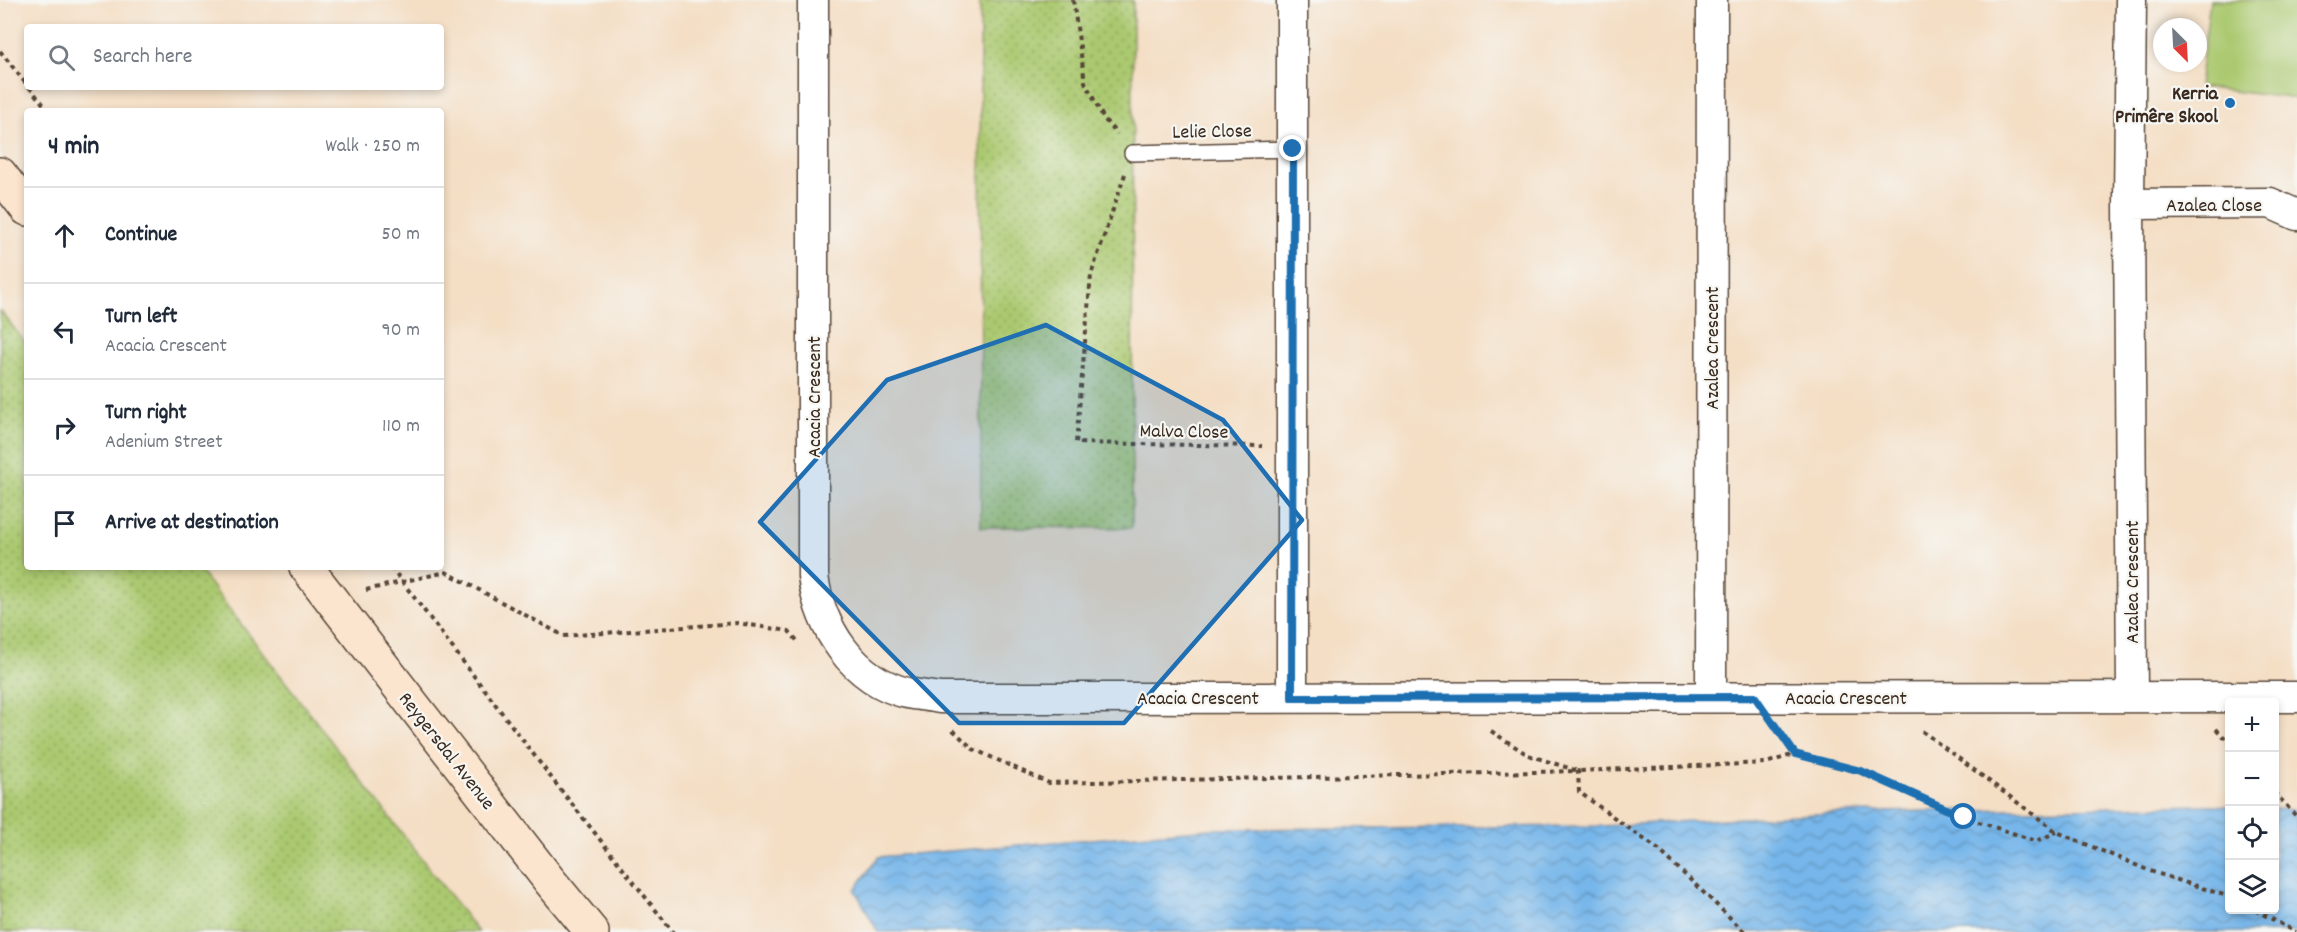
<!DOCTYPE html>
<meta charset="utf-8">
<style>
body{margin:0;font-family:Dekko,sans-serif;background:#f2f2f3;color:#1f2937}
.controls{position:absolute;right:18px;bottom:18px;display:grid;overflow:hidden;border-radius:6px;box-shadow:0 3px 9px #0003}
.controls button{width:54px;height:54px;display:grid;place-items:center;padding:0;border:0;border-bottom:2px solid #e0e1e3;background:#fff;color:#1f2937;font:30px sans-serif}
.compass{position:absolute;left:2153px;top:18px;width:54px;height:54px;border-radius:50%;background:#fff;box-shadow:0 3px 9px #0003;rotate:156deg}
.stop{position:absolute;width:18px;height:18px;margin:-14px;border:4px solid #1f6fb2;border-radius:50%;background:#fff}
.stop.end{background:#1f6fb2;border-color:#fff;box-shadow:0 2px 6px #0008}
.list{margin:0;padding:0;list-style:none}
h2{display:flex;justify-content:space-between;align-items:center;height:78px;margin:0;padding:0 24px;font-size:26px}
h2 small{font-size:20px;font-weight:400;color:#747a83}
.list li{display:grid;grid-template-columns:39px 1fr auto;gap:18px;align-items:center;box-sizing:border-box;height:96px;padding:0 24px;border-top:2px solid #e0e1e3}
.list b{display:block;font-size:22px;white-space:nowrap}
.list p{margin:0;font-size:20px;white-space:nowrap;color:#747a83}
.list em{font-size:20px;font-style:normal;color:#747a83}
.icon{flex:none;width:33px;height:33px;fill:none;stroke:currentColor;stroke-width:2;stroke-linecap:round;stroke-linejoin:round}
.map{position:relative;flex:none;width:2297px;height:932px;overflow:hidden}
.search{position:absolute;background:#fff;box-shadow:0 3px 9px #0003;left:24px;top:24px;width:420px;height:66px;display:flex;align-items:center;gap:15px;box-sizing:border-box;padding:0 21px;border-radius:6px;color:#747a83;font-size:22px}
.panel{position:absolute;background:#fff;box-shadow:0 3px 9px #0003;left:24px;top:108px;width:420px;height:462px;border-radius:6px}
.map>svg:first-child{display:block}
.green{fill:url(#green-dots);stroke:#737a47;stroke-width:1.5}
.pitch{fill:#abc970;stroke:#737a47;stroke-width:1.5}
.water{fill:url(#water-waves);stroke:#587084;stroke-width:1.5}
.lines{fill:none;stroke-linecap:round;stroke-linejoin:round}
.lane-casing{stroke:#574537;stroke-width:18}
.street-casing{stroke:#574537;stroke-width:33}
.secondary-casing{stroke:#574537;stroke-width:36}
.path{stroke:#574537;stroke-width:4;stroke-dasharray:4.5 4.5;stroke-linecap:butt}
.lane{stroke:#fff;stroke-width:15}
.street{stroke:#fff;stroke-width:30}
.secondary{stroke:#fce5cf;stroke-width:33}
.route{stroke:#1f6fb2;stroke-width:8}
.marked{fill:#1f6fb2;fill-opacity:0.2;stroke:#1f6fb2;stroke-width:4.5;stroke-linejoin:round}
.poi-dot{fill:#1f6fb2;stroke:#f6f6f2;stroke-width:2}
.labels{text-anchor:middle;stroke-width:4.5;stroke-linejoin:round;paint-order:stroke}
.poi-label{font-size:20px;font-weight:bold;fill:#3b2a1e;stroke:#f6f6f2;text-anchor:end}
.street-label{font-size:20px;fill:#3b2a1e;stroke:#f6f6f2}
</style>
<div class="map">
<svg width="2297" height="932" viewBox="0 0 2297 932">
<defs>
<pattern id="green-dots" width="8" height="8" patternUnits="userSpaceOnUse" patternTransform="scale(1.5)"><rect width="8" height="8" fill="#abc970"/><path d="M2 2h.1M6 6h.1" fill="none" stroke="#8ca35b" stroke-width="1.8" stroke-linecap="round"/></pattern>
<pattern id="water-waves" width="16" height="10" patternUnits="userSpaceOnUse" patternTransform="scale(1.5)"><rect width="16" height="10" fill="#76b6ea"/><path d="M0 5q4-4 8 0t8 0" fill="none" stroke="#6294bd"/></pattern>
</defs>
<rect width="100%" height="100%" fill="#f6f6f2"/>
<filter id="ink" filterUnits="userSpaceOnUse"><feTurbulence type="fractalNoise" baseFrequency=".0167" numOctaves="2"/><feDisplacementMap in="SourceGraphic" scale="12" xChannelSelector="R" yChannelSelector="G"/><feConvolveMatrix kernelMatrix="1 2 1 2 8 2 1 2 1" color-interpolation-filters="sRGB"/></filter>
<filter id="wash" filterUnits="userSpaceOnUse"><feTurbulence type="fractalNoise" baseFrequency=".008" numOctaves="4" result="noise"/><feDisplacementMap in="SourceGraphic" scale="24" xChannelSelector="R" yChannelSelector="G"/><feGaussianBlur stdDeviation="1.35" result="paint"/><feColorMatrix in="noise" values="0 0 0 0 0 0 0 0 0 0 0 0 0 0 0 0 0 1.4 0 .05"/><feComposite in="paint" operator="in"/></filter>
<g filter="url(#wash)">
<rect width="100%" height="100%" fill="#f4dec4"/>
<path class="green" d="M980 0H1133L1132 528 981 527Z
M0 310 27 345V567H197L478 932H0Z"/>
<path class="pitch" d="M2210 0H2297V99L2199 87Z"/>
<path class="water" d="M2209 805 2229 806 2230 910H2274L2275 809 2297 810V932H878L855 890 878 857 1211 829 1603 826 1833 813Z"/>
</g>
<g filter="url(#ink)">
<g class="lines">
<g class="lane-casing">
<path id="lane" d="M1132 153 1293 149"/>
</g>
<g class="street-casing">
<path id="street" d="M813 0V576C820 628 853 680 907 693 918 695 929 696 940 698L2297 697
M2131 0 2129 204 2132 697
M2129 204 2270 203 2297 215
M1292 697V0
M1711 697 1712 0"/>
</g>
<g class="secondary-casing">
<path id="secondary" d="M0 174 27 209
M306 567 549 880 592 932"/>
</g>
<path class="path" d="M1073 0 1085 82 1104 119 1117 134
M0 51 27 85
M29 87 49 111
M1125 174 1091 275 1076 443 1262 446
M391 567 553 780 673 932
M366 590 446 572 564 636 737 623 789 631 799 643
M2216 729 2230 743
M953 730 973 749 1049 783 1578 771 1579 792 1659 850 1745 932
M1778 730 1795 754 1861 771 1964 817 2036 841 2057 832
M1491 731 1528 755 1578 771 1766 763 1795 754
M1922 731 2057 832 2150 871 2230 897
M2274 792 2297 817
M2255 910 2296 932"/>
<use href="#lane" class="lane"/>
<use href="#street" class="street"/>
<use href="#secondary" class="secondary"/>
</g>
</g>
<g class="lines" filter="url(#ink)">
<path class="route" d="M1293 149 1292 698 1755 697 1795 754 1861 771 1964 817"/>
</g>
<path class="marked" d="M1046 325 1223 420 1302 520 1124 723H959L760 522 887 380Z"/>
<circle class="poi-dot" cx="2230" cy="103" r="6"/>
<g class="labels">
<g class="poi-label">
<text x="2218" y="99">Kerria<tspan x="2218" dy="23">Primêre Skool</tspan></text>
</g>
<g class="street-label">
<text transform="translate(1212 130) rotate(-1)" y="7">Lelie Close</text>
<text x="2214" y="211">Azalea Close</text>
<text transform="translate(1711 348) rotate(-90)" y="7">Azalea Crescent</text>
<text transform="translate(813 397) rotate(-90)" y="7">Acacia Crescent</text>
<text transform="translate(1184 430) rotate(1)" y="7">Malva Close</text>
<text transform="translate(2131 582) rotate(-90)" y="7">Azalea Crescent</text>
<text x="1198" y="704">Acacia Crescent</text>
<text x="1846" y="704">Acacia Crescent</text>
<text transform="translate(448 750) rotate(52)" y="7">Reygersdal Avenue</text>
</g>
</g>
</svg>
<div class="controls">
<button>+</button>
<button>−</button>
<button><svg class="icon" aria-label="locate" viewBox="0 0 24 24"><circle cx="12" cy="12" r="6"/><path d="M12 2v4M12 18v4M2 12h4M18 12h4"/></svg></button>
<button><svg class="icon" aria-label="layers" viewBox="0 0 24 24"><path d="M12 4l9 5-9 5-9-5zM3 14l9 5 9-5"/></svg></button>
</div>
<svg class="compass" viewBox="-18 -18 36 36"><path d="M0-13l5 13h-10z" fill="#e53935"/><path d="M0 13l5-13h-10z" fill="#747a83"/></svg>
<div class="stop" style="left:1964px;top:817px"></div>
<div class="stop end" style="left:1293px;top:149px"></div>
<div class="search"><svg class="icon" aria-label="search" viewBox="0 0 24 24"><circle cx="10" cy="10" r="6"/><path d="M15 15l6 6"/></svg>Search here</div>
<section class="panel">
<h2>4 min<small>Walk · 250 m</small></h2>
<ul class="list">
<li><svg class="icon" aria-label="ahead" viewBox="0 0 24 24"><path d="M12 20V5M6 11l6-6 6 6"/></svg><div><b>Continue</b></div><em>50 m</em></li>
<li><svg class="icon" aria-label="left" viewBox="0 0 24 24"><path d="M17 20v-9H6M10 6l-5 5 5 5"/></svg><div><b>Turn left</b><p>Acacia Crescent</p></div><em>90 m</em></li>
<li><svg class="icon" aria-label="right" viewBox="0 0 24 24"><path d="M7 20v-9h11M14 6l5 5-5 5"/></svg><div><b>Turn right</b><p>Adenium Street</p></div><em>110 m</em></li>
<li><svg class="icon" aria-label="arrive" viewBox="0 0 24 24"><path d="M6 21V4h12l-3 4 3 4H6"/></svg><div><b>Arrive at destination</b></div></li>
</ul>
</section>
</div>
